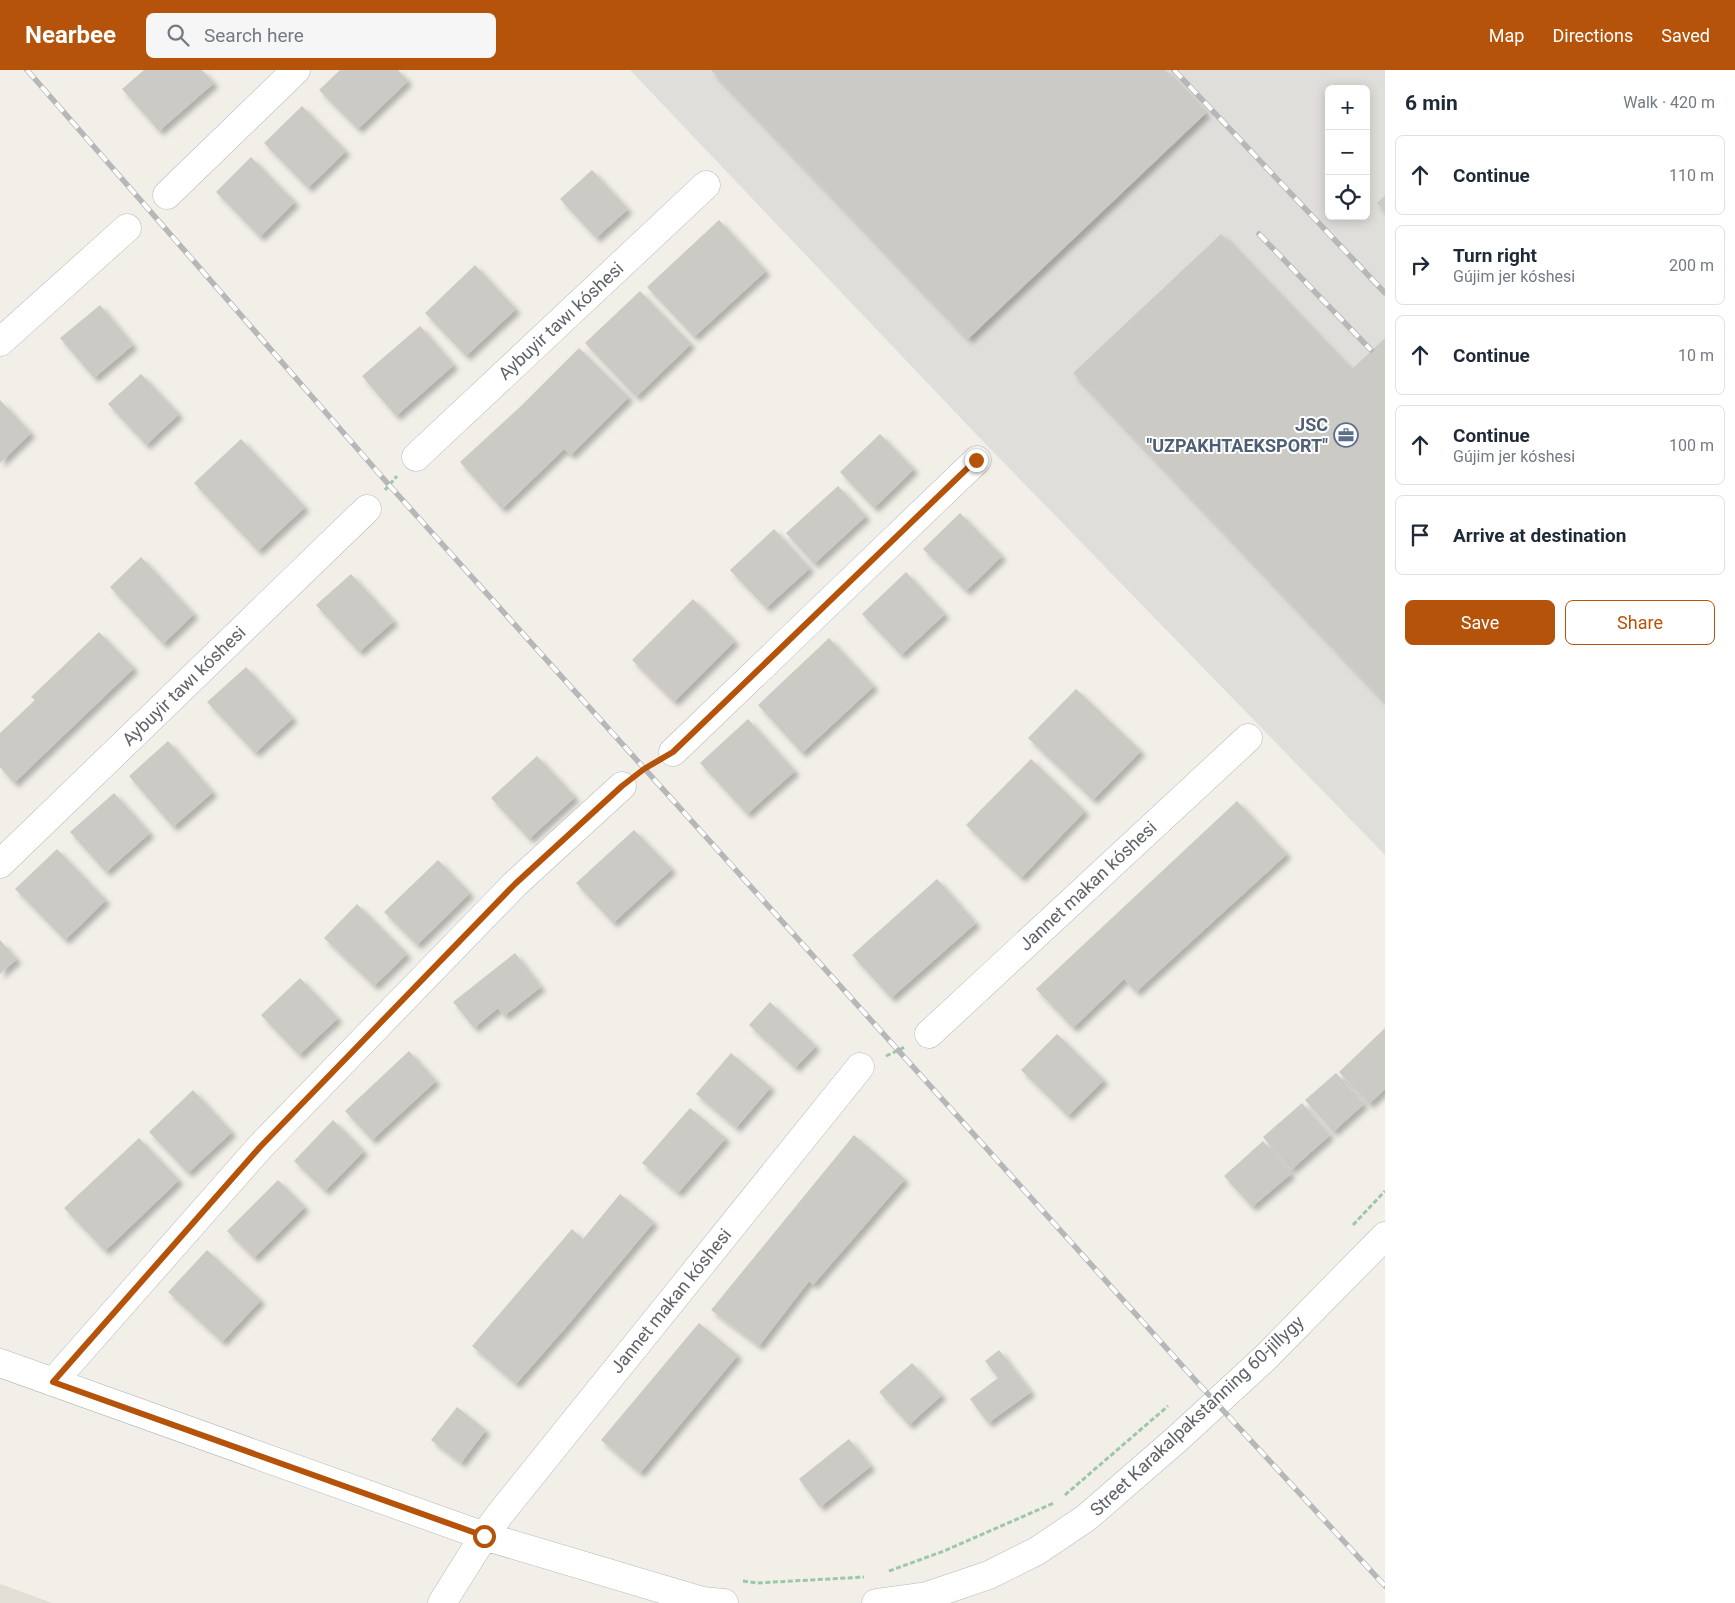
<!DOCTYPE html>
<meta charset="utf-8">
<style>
body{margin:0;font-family:Roboto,sans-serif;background:#f6f6f7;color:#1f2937}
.controls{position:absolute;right:15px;top:15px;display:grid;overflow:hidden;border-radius:8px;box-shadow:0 2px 12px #0003}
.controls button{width:45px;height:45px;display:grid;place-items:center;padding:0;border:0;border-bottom:1px solid #e0e1e3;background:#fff;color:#1f2937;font:25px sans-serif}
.stop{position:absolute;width:15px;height:15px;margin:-11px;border:4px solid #b45309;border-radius:50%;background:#fff}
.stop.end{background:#b45309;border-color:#fff;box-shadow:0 1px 5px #0008}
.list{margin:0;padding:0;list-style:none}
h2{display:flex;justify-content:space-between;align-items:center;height:65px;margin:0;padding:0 20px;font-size:21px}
h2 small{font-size:16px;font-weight:400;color:#747a83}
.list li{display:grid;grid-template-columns:32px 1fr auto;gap:15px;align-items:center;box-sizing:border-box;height:80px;margin:0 10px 10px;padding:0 10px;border:1px solid #e0e1e3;border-radius:8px}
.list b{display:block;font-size:19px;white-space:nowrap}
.list p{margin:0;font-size:16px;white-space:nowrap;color:#747a83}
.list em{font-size:16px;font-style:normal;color:#747a83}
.actions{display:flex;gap:10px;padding:15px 20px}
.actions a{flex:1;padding:11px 0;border:1px solid #b45309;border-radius:8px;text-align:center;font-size:18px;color:#b45309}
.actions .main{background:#b45309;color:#fff}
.icon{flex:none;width:28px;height:28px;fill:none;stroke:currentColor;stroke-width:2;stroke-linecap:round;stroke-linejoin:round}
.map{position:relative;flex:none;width:1385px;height:1533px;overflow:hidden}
header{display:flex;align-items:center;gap:30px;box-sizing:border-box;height:70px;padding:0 25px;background:#b45309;color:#fff}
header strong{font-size:24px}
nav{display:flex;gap:28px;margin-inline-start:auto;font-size:18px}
.search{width:350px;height:45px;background:#f6f6f7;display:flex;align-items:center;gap:12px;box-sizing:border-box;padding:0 18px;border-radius:8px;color:#747a83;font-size:19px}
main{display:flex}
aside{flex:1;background:#fff}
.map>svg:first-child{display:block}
.industrial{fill:#e0deda;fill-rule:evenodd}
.education{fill:#e1ded6}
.building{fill:#cccac5;filter:url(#shadow)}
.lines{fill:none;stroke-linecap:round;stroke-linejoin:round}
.minor-casing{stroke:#b5b8bc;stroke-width:29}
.path{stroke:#9cc7a9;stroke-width:3;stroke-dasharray:5 2.5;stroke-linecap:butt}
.minor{stroke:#fff;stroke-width:28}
.rail-casing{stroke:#b6b7b8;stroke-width:5.5}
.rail{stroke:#fff;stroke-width:4;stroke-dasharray:11;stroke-linecap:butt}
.route{stroke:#b45309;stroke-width:6}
.labels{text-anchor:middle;stroke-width:4;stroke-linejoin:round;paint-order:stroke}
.street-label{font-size:18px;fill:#5f6368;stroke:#fff}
.service-label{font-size:18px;font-weight:bold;fill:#4e5e75;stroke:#fff;text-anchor:end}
</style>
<header>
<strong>Nearbee</strong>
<div class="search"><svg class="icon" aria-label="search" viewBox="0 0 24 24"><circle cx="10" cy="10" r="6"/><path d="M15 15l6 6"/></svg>Search here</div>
<nav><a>Map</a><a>Directions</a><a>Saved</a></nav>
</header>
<main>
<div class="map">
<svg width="1385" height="1533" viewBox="0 0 1385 1533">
<defs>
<filter id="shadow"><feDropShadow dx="4.5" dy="4.5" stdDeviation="2.5" flood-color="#0004"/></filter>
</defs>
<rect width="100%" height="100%" fill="#f1efe8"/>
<path class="industrial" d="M630 0H1385V785L973 361ZM1329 19H1366V146H1329Z"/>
<path class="education" d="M0 1514 52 1533H0Z"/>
<path class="building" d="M144 0H202L214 13 159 61 122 19Z
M340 0H398L408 11 358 59 319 20Z
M711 0H1165L1206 43 968 269Z
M302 36 346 81 308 118 264 73Z
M251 87 295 132 260 167 216 122Z
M592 100 628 139 596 168 560 129Z
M1385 125V142L1377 133Z
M719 150 766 201 694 267 647 217Z
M1221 164 1351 300 1385 268V632L1073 303Z
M475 195 516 239 466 286 425 243Z
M640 221 691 274 636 327 585 273Z
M100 235 133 275 94 308 60 268Z
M420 256 454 295 396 346 362 306Z
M579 278 629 327 571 385 564 379 502 439 460 392 521 336Z
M141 304 179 344 146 375 108 334Z
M0 330 31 363 0 393Z
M880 364 914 399 874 438 840 402Z
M241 369 305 437 258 481 194 413Z
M838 416 866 446 814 494 786 463Z
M960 443 1002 486 966 521 923 479Z
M774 459 810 498 766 538 730 500Z
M141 487 194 544 163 574 110 517Z
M906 502 945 544 901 585 862 544Z
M351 504 394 551 359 582 316 535Z
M693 529 735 571 674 632 632 590Z
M99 562 134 598 14 713 0 697V663L35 630 31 627Z
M829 568 874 616 802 683 758 635Z
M246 597 293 648 255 683 207 632Z
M1076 619 1141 681 1093 730 1028 668Z
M748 649 795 701 747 744 700 693Z
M168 671 213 722 173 757 129 706Z
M537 686 575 727 529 769 491 728Z
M1031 689 1085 741 1021 808 966 755Z
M114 723 150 763 106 802 70 762Z
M1237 731 1287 784 1136 922 1124 909 1073 958 1036 919Z
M634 760 672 799 613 853 576 813Z
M57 779 106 830 65 870 15 819Z
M438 790 470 823 417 875 384 842Z
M937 809 976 853 891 928 852 885Z
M357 834 407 884 374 916 324 868Z
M0 870 17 889 0 904Z
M515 883 541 917 504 946 498 938 474 958 453 932Z
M300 908 338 948 299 985 261 945Z
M770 932 816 976 795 998 749 955Z
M1385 958V1019L1369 1034 1339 1002Z
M1057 964 1104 1010 1068 1046 1021 1000Z
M409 981 436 1011 372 1070 345 1041Z
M731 983 771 1017 736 1058 696 1024Z
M1336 1003 1364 1034 1333 1062 1305 1030Z
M193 1020 232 1062 188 1103 149 1062Z
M1302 1033 1330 1065 1291 1100 1263 1067Z
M690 1038 726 1068 678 1123 642 1093Z
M333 1050 364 1081 325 1121 294 1091Z
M854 1065 905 1109 813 1215 809 1211 759 1276 711 1240Z
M139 1068 179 1110 105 1181 64 1138Z
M1263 1071 1291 1104 1252 1137 1224 1106Z
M278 1110 305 1137 254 1188 227 1161Z
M620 1124 654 1152 567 1256 516 1314 472 1276 572 1159 583 1169Z
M207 1180 261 1230 222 1272 168 1222Z
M699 1253 738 1285 640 1403 601 1370Z
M999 1280 1031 1322 988 1353 970 1329 998 1308 985 1291Z
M912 1293 942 1325 909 1355 879 1322Z
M457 1337 486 1360 461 1393 431 1370Z
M849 1369 871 1396 820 1437 799 1409Z"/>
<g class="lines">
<g class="minor-casing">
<path id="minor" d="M167 125 296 0
M0 272 127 158
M416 387 706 115
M673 682 977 390
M0 794 367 439
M929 964 1248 668
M0 1293 484 1466 702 1531 724 1533
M53 1312 260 1077 515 814 622 716
M442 1533 484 1466 500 1444 860 997
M876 1533 927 1526 989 1505 1037 1481 1086 1448 1177 1369 1265 1288 1385 1166"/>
</g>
<path class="path" d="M385 420 397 406
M886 986 905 977
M1353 1155 1385 1121
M1065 1425 1168 1336
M889 1501 944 1481 1054 1433
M743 1511 757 1513 864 1507"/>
<use href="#minor" class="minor"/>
<g class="rail-casing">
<path id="rail" d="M27 0 389 415 1196 1311 1385 1516
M1174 0 1385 223
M1259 164 1371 280"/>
</g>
<use href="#rail" class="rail"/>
</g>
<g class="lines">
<path class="route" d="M484 1466 53 1312 260 1077 515 814 622 716 644 699 673 682 976 390"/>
</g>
<defs>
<g id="office-ring" transform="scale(1.25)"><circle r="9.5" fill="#fff" stroke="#5c6f8a" stroke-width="1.5"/><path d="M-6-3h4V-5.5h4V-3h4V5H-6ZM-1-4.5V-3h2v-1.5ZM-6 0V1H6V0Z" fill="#5c6f8a"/></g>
</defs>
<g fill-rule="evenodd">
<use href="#office-ring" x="1346" y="365"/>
</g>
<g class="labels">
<g class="street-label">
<text transform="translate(561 251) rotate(-43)" y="6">Aybuyir tawı kóshesi</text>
<text transform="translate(184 616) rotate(-44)" y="6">Aybuyir tawı kóshesi</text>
<text transform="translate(1088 816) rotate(-43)" y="6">Jannet makan kóshesi</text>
<text transform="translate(671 1231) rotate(-51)" y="6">Jannet makan kóshesi</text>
<text transform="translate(1197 1346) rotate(-43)" y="6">Street Karakalpakstanning 60-jillygy</text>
</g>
<g class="service-label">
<text x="1328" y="361">JSC<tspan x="1328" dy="21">"UZPAKHTAEKSPORT"</tspan></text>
</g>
</g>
</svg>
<div class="controls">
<button>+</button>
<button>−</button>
<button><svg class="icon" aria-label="locate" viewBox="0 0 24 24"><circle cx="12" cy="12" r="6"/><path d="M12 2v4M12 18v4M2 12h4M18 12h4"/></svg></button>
</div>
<div class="stop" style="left:484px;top:1466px"></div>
<div class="stop end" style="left:976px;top:390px"></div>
</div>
<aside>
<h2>6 min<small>Walk · 420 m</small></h2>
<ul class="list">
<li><svg class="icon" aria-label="ahead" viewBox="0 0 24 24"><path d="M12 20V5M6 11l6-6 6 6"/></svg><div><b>Continue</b></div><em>110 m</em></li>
<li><svg class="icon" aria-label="right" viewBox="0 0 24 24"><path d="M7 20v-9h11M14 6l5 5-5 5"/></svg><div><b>Turn right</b><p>Gújim jer kóshesi</p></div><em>200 m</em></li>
<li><svg class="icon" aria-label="ahead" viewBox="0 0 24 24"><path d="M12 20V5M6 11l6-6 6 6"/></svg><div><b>Continue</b></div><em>10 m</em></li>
<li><svg class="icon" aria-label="ahead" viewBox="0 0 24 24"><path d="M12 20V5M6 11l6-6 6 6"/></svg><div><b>Continue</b><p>Gújim jer kóshesi</p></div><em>100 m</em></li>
<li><svg class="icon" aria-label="arrive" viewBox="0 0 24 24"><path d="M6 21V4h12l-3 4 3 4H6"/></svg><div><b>Arrive at destination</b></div></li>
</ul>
<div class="actions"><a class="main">Save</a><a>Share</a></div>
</aside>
</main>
